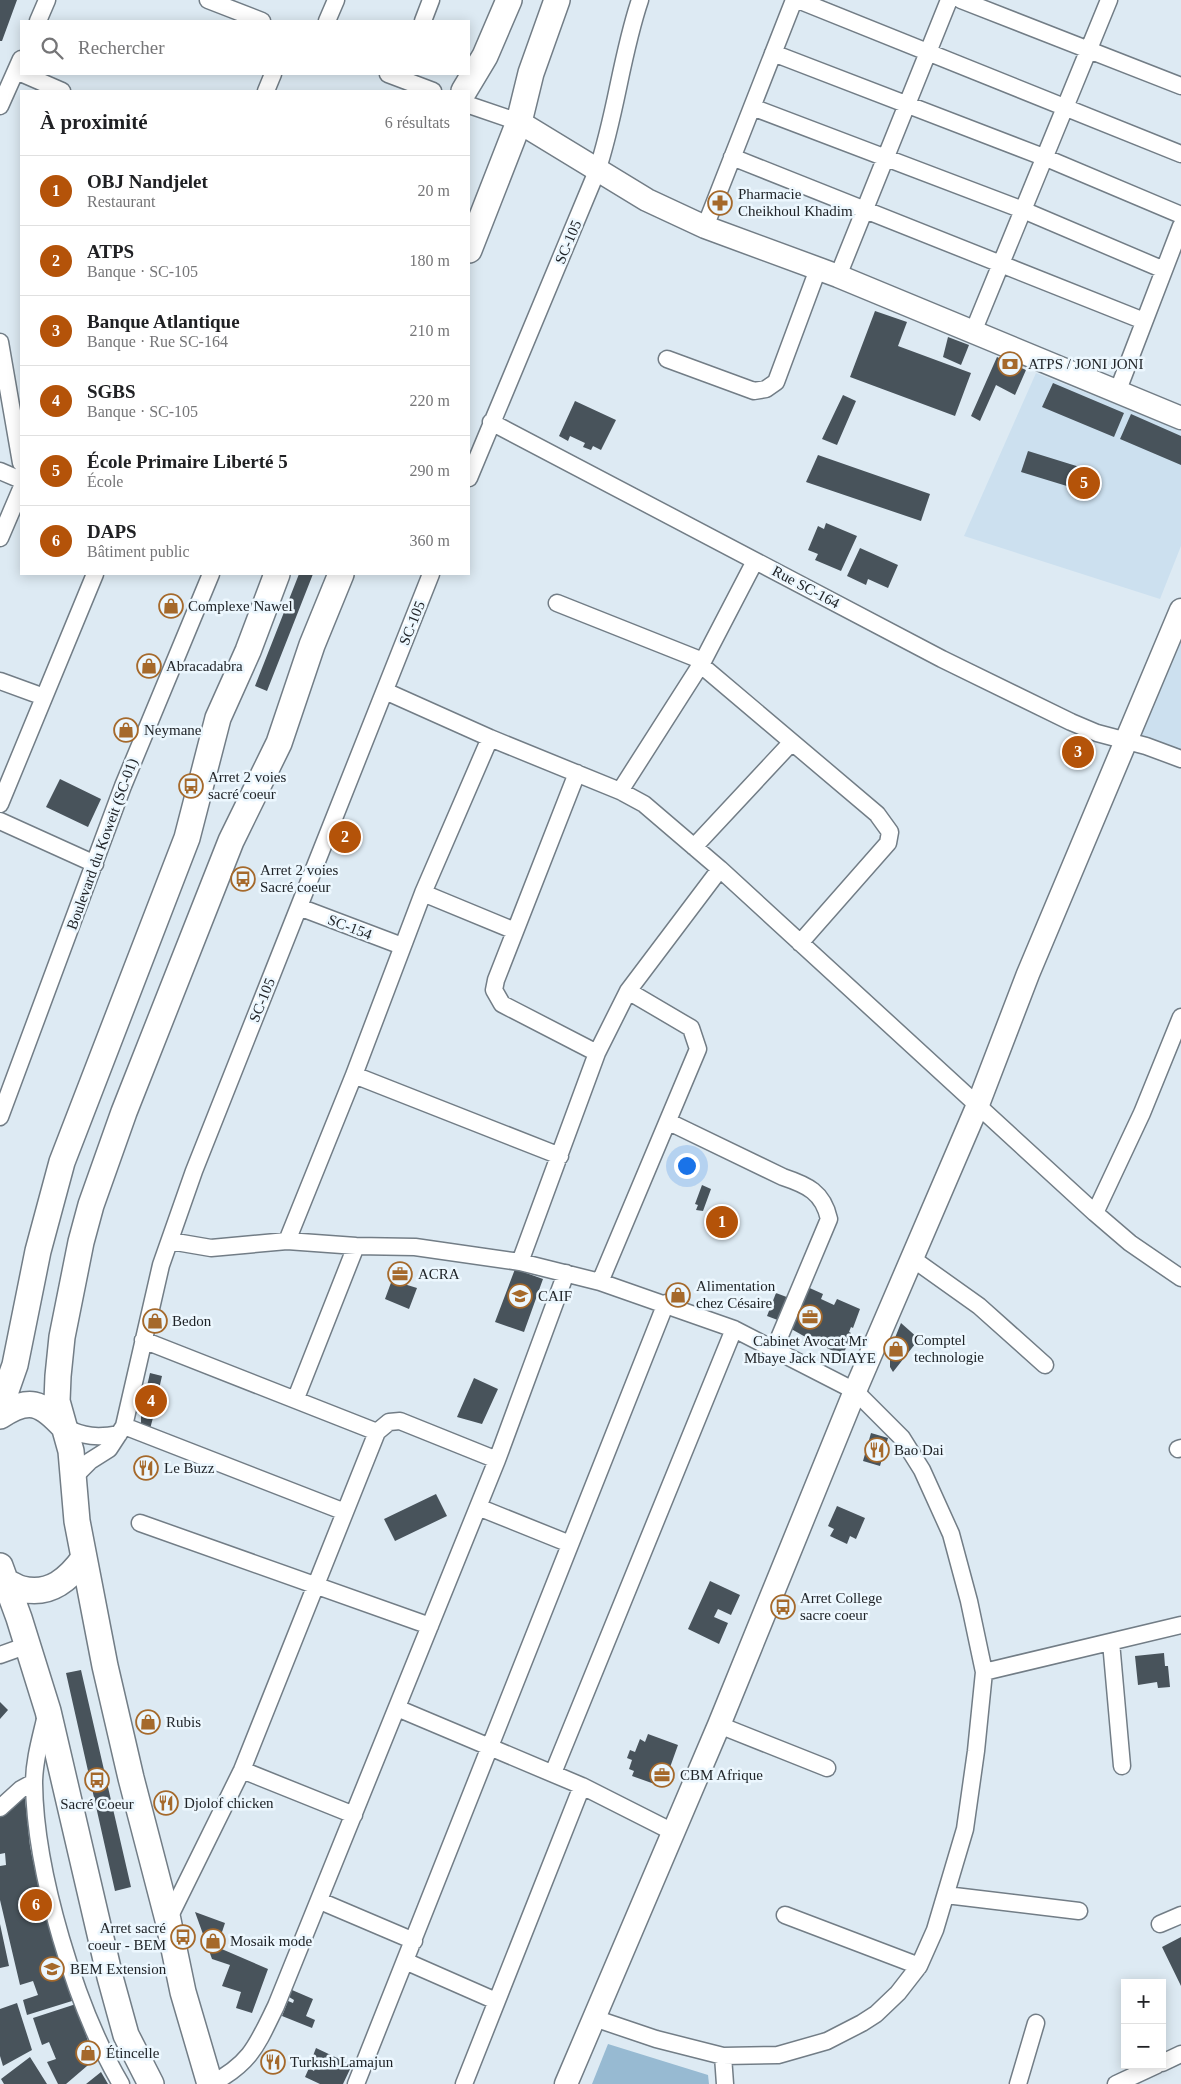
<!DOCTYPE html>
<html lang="fr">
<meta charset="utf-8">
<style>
body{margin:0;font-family:"Times New Roman",serif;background:#f6f6f6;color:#202124}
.controls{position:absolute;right:15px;bottom:15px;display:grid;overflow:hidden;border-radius:0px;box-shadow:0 2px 12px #0003}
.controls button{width:45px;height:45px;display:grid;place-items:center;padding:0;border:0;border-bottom:1px solid #e0e0e0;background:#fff;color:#202124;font:25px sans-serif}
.you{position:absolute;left:686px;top:1165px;width:18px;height:18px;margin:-12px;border:4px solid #fff;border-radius:50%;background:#1a73e8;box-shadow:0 0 0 8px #1a73e833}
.badge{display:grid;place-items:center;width:32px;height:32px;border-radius:50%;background:#b45309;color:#fff;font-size:16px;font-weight:700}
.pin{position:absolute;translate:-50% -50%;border:2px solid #fff;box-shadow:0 1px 5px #0006}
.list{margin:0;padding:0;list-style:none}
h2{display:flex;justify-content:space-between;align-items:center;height:65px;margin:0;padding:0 20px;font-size:21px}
h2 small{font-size:16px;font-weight:400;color:#757577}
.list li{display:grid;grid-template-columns:32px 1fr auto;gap:15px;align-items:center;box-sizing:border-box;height:70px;padding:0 20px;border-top:1px solid #e0e0e0}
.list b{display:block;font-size:19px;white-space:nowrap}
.list p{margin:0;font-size:16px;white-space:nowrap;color:#757577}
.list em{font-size:16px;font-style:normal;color:#757577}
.icon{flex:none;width:28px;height:28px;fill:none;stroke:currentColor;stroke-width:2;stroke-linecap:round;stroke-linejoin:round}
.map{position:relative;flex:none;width:1181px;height:2084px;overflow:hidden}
.search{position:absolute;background:#fff;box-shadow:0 2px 12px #0003;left:20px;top:20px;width:450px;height:55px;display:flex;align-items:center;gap:12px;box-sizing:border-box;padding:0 18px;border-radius:0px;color:#757577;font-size:19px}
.panel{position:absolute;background:#fff;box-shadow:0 2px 12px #0003;left:20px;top:90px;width:450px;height:485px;border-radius:0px}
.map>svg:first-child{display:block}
.built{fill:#cce0ef}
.green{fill:#97bad2}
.building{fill:#48535b}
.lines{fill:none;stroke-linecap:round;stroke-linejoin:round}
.street-casing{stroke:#727d86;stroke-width:19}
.secondary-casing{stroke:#727d86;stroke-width:25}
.primary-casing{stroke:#727d86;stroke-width:28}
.street{stroke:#fff;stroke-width:16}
.secondary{stroke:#fff;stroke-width:22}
.primary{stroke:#fff;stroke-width:25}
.labels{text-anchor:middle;stroke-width:5;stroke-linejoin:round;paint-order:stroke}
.poi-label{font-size:15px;fill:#202428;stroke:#ecf7fe;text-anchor:start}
.street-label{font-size:15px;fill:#202428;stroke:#ecf7fe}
</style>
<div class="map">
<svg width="1181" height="2084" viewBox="0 0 1181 2084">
<rect width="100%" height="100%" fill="#ddeaf3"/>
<path class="built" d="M1036 373 1181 430V546L1160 599 964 536Z
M1181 634V755L1137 736Z"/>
<path class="green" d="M608 2044 708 2075 709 2084H592Z"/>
<path class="building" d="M0 0H17L2 41H0Z
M875 311 907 322 898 346 971 373 955 416 850 377Z
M948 337 969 345 961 365 943 357Z
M997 357 1026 370 1015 395 996 385 980 421 971 416Z
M1053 383 1124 413 1114 437 1042 407Z
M843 395 856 401 837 445 822 439Z
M575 401 616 420 601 450 593 446 591 450 583 447 585 443 570 436 568 441 559 436Z
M1131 414 1181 436V465L1120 439Z
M1028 451 1099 473 1093 494 1021 472Z
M818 455 930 494 921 521 806 482Z
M826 523 857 536 841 571 815 560 818 554 808 550 818 526 824 529Z
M860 548 898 565 888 588 868 579 866 585 847 576Z
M299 574H313L267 691 255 686Z
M60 779 101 799 88 827 46 807Z
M702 1185 711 1189 703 1211 696 1210 698 1205 695 1204Z
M396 1269 408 1273 404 1284 417 1288 409 1309 385 1299Z
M515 1269 543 1279 524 1332 495 1322Z
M803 1285 823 1294 821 1299 834 1305 837 1299 860 1309 853 1328 851 1327 849 1332 851 1333 843 1356 815 1342 816 1339 811 1336 809 1339 786 1326Z
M776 1293 792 1299 783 1322 767 1316Z
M901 1323 919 1339 893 1372 890 1367V1350Z
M150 1373 162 1376 159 1389 147 1386Z
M474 1378 498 1389 482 1424 457 1417Z
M147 1389 159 1395 150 1429 141 1423V1402Z
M871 1433 888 1438 880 1466 863 1461Z
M436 1494 447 1516 395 1541 384 1519Z
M837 1506 865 1518 856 1539 850 1536 847 1544 830 1536 834 1529 828 1526Z
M710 1581 740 1595 731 1615 718 1609 714 1617 728 1623 719 1644 688 1629Z
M1164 1653 1165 1666H1168L1170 1687 1158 1688 1157 1682 1138 1685 1135 1656Z
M81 1670 131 1887 115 1891 66 1673Z
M0 1702 8 1710 0 1719Z
M648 1734 678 1745 663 1787 632 1776 634 1771 629 1769 632 1760 627 1758 630 1750 635 1752 640 1739 645 1742Z
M24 1790 30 1846 39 1890 72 2001 27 2015 23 2000 38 1995 33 1981 20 1985 0 1900V1866L6 1865 5 1853 0 1854V1811Z
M195 1912 225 1923 217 1947 268 1969 252 2013 236 2008 241 1992 222 1986 230 1965 212 1959Z
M0 1924 9 1966 0 1968Z
M1181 1937V1986L1162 1947Z
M292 1990 313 1999 306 2016 315 2020 312 2028 282 2016 288 2001 293 2003 294 2000 289 1997Z
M17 2003 32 2050 3 2066 0 2056V2009Z
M76 2004 94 2060 66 2084H58L47 2062 56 2059 49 2042 42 2045 33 2018Z
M316 2048 352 2065 343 2084H320L305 2077 309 2068 314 2071 317 2064 311 2061Z
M30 2057 47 2084H4L1 2079Z
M101 2072 108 2084H86Z"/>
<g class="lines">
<g class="street-casing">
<path id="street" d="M208 0 262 21
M798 0 1181 154
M961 0 1181 86
M38 21 47 0
M327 21 336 0
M423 21 431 0
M773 53 1046 158 1181 215
M16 71 62 91
M388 74 433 91
M266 91 273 74
M469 105 519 122
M0 106 21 59
M752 107 1023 210 1164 270
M732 157 1144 321
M705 227 794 0
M838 276 949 0
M973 332 1109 0
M0 342 21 463
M667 359 754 391 766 389 776 382 818 269
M1118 390 1181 226
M491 422 942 659 1071 722 1097 733 1146 746 1181 759
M0 471 21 480
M469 478 597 171C616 115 621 56 640 0
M0 538 21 489
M557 603 703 661
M701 665 877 814 890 832 888 843 800 943
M0 681 44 697
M385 691 490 738 620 791 644 804 720 869 1095 1213 1130 1243 1181 1278
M577 773 496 980 494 990 502 1004 597 1053
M620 791 703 661 755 561
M0 804 95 574
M0 821 95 864
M694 847 791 743
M423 893 515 931
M299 907 402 946
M354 1075 560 1156
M0 1117 123 786 211 574
M669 1122 783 1177C807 1185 823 1192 829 1219L774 1350
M1095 1213 1142 1113 1181 1017
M170 1241 211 1248 287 1241 356 1246 415 1247 520 1262 600 1282 734 1329 855 1391 902 1438 922 1470 951 1534 969 1601 984 1672 976 1751 965 1829 935 1930 919 1966 898 1993 876 2014 862 2023 827 2041 778 2055 723 2056 656 2039 594 2018
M287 1241 354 1075 423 893 490 738
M913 1259 979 1306 1045 1365
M520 1262 597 1053 628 991 720 869
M600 1282 698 1049 691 1028 628 991
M143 1340 377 1432
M296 1398 356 1246
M124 1426 345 1512
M64 1427C84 1437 98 1438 119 1434
M1178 1449 1181 1448
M75 1476 90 1461 109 1449 124 1426 161 1265 194 1171 431 574
M478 1507 570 1544
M140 1523 430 1626
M1111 1642 1122 1766
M0 1655 28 1645
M984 1672 1181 1625
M397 1708 582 1786 673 1832
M46 1715C41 1737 34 1760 34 1783 35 1872 76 2008 121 2084
M719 1725 827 1768
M242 1770 354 1815
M553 1773 734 1329
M0 1808 21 1789 34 1782
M946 1895 1079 1911
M320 1901 414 1941
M785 1915 919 1966
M168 1920 242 1770 377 1432 389 1422 400 1421 497 1460
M1160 1924 1181 1915
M405 1961 496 2001
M723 2056 725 2084
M1162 2063 1181 2054
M211 2084C251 2063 257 2045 276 2006L497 1460 566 1273
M356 2084 666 1303
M464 2084 582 1786
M1018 2084 1036 2023
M1116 2084 1157 2065"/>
</g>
<g class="secondary-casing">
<path id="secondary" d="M519 122 647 200 705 227 838 276 1181 418
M566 2084 719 1725 855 1391 977 1107 1028 974 1181 610"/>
</g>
<g class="primary-casing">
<path id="primary" d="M464 91 485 56 509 0
M469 250 519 122 531 73 557 0
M0 1408 15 1365 38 1251 62 1162 187 838 218 718 248 651 277 574
M0 1416C29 1397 41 1402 64 1427
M0 1566 19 1618 48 1711 110 1977 126 2035 151 2084
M0 1581C9 1581 14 1587 22 1589 50 1596 69 1579 84 1558
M210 2084 183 1992 168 1920 131 1778 105 1666 77 1521 71 1451 57 1401 58 1376 62 1337 81 1242 91 1205 124 1112 231 841 279 743 312 645 341 574"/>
</g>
<use href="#street" class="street"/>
<use href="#secondary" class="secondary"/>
<use href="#primary" class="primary"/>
</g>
<defs>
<g id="pharmacy-ring" transform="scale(1.25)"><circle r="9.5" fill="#ecf7fe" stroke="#a5692b" stroke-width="1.5"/><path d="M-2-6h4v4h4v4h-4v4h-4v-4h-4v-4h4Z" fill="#a5692b"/></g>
<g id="bank-ring" transform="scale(1.25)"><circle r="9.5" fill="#ecf7fe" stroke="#a5692b" stroke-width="1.5"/><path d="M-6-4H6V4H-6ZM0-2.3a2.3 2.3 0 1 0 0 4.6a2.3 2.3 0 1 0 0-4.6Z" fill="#a5692b"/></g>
<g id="shop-ring" transform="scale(1.25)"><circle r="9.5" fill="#ecf7fe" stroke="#a5692b" stroke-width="1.5"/><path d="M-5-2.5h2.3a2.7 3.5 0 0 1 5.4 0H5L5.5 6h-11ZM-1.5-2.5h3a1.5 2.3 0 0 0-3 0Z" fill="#a5692b"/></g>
<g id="bus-ring" transform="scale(1.25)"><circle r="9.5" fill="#ecf7fe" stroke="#a5692b" stroke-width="1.5"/><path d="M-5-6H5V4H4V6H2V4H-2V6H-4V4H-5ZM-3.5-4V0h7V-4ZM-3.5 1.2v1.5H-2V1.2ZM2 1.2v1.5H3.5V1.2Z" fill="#a5692b"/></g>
<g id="office-ring" transform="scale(1.25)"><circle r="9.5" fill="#ecf7fe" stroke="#a5692b" stroke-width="1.5"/><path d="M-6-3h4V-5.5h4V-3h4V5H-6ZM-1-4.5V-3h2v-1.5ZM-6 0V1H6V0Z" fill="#a5692b"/></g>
<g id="school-ring" transform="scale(1.25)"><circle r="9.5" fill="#ecf7fe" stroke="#a5692b" stroke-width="1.5"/><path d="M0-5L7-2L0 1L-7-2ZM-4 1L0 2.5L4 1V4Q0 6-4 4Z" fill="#a5692b"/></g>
<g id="restaurant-ring" transform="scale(1.25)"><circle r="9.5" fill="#ecf7fe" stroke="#a5692b" stroke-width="1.5"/><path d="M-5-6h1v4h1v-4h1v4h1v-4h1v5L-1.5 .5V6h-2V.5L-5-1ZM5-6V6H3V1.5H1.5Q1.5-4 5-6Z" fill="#a5692b"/></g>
<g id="university-ring" transform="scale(1.25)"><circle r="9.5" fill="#ecf7fe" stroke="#a5692b" stroke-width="1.5"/><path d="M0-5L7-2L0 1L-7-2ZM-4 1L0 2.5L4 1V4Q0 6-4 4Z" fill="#a5692b"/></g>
</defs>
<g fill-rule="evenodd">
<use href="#pharmacy-ring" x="720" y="203"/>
<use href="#bank-ring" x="1010" y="364"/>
<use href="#shop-ring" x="171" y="606"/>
<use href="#shop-ring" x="149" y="666"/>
<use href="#shop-ring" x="126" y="730"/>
<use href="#bus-ring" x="191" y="786"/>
<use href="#bus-ring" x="243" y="879"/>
<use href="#office-ring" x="400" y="1274"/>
<use href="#shop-ring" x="678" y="1295"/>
<use href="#school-ring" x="520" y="1296"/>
<use href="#office-ring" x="810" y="1317"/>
<use href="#shop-ring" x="155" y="1321"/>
<use href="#shop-ring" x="896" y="1349"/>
<use href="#restaurant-ring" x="877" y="1450"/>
<use href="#restaurant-ring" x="146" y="1468"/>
<use href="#bus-ring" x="783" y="1607"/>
<use href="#shop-ring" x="148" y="1722"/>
<use href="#office-ring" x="662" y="1775"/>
<use href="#bus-ring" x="97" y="1780"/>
<use href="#restaurant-ring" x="166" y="1803"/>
<use href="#bus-ring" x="183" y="1937"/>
<use href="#shop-ring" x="213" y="1941"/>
<use href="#university-ring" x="52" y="1969"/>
<use href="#shop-ring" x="88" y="2053"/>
<use href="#restaurant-ring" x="273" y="2062"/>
</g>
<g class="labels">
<g class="poi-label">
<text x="738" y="199">Pharmacie<tspan x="738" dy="17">Cheikhoul Khadim</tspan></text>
<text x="1028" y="369">ATPS / JONI JONI</text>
<text x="188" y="611">Complexe Nawel</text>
<text x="166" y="671">Abracadabra</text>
<text x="144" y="735">Neymane</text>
<text x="208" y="782">Arret 2 voies<tspan x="208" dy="17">sacré coeur</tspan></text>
<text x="260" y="875">Arret 2 voies<tspan x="260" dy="17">Sacré coeur</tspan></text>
<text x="418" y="1279">ACRA</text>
<text x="696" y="1291">Alimentation<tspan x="696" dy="17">chez Césaire</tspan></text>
<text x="538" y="1301">CAIF</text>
<text x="172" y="1326">Bedon</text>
<text x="914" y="1345">Comptel<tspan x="914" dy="17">technologie</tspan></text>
<text x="810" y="1346" text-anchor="middle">Cabinet Avocat Mr<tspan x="810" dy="17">Mbaye Jack NDIAYE</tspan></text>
<text x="894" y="1455">Bao Dai</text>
<text x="164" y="1473">Le Buzz</text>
<text x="800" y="1603">Arret College<tspan x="800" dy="17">sacre coeur</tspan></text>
<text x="166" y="1727">Rubis</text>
<text x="680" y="1780">CBM Afrique</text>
<text x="184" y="1808">Djolof chicken</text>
<text x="97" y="1809" text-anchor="middle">Sacré Coeur</text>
<text x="166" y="1933" text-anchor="end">Arret sacré<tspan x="166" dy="17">coeur - BEM</tspan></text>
<text x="230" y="1946">Mosaik mode</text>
<text x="70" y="1974">BEM Extension</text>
<text x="106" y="2058">Étincelle</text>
<text x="290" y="2067">Turkısh Lamajun</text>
</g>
<g class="street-label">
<text transform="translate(568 242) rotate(-67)" y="5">SC-105</text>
<text transform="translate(806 587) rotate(28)" y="5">Rue SC-164</text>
<text transform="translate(412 623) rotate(-68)" y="5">SC-105</text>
<text transform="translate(102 844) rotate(-70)" y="5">Boulevard du Koweit (SC-01)</text>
<text transform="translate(350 927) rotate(21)" y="5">SC-154</text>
<text transform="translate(262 1000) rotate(-68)" y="5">SC-105</text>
</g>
</g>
</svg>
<div class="controls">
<button>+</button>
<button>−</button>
</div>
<div class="you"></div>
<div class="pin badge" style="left:722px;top:1222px">1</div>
<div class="pin badge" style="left:345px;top:837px">2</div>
<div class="pin badge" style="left:1078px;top:752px">3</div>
<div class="pin badge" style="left:151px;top:1401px">4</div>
<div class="pin badge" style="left:1084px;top:483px">5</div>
<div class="pin badge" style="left:36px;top:1905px">6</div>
<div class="search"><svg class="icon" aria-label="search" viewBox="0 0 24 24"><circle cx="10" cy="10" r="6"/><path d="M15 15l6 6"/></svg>Rechercher</div>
<section class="panel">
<h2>À proximité<small>6 résultats</small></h2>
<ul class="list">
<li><span class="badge">1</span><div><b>OBJ Nandjelet</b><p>Restaurant</p></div><em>20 m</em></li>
<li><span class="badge">2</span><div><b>ATPS</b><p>Banque · SC-105</p></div><em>180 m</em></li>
<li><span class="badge">3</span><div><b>Banque Atlantique</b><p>Banque · Rue SC-164</p></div><em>210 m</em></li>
<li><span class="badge">4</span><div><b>SGBS</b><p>Banque · SC-105</p></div><em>220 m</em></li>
<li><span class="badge">5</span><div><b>École Primaire Liberté 5</b><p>École</p></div><em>290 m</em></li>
<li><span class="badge">6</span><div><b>DAPS</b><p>Bâtiment public</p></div><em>360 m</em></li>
</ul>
</section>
</div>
